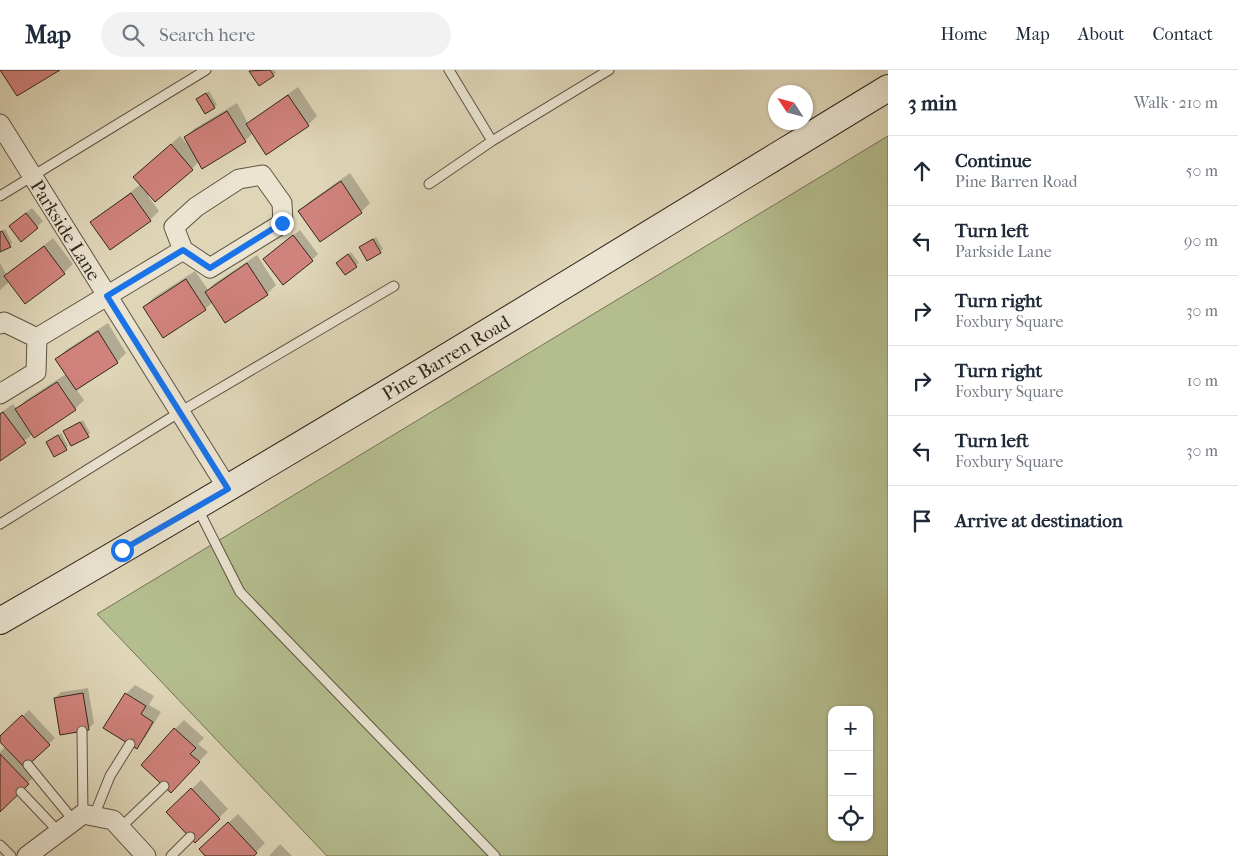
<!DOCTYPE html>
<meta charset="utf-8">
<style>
body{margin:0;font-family:"IM FELL French Canon",serif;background:#f2f2f3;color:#1f2937}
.controls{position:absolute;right:15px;bottom:15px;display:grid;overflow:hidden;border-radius:10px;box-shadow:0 1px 4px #0004}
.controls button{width:45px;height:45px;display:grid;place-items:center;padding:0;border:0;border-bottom:1px solid #e0e1e3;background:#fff;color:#1f2937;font:25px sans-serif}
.compass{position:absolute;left:768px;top:15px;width:45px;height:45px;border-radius:50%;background:#fff;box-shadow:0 1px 4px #0004;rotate:306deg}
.stop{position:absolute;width:15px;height:15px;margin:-11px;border:4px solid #1a73e8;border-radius:50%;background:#fff}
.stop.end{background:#1a73e8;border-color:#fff;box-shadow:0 1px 5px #0008}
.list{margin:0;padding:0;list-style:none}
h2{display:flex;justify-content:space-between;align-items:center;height:65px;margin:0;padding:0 20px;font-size:21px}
h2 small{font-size:16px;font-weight:400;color:#747a83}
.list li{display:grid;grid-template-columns:32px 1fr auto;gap:15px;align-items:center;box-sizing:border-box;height:70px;padding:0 20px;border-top:1px solid #e0e1e3}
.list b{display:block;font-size:19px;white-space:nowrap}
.list p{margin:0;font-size:16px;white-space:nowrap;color:#747a83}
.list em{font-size:16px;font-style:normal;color:#747a83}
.icon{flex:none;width:28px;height:28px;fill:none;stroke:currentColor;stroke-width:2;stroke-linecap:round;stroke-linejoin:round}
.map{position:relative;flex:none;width:888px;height:786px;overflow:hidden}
header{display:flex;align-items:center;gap:30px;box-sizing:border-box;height:70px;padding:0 25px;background:#fff;border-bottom:1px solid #e0e1e3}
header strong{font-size:24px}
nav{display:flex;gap:28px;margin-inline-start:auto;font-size:18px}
.search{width:350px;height:45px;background:#f2f2f3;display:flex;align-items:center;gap:12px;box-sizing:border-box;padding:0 18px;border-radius:28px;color:#747a83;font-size:19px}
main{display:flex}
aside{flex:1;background:#fff}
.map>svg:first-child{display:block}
.green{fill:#b4bd8e;stroke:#747256;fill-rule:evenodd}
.shadow{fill:#0003}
.building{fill:#d0827c;stroke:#33271e}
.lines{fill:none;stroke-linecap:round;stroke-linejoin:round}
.service-casing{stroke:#5e5344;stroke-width:11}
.minor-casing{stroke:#5e5344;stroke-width:21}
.secondary-casing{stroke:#33271e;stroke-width:28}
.service{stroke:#eae4d1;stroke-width:9}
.minor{stroke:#eae4d1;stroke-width:19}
.secondary{stroke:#eae4d1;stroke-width:26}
.route{stroke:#1a73e8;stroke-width:6}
.labels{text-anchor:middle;stroke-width:4;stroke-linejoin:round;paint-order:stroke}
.street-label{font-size:19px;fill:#33271e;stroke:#eae4d1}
</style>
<header>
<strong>Map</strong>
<div class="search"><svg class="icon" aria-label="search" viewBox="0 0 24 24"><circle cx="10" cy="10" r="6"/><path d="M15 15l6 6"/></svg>Search here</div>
<nav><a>Home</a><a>Map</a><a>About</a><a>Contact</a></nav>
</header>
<main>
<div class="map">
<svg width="888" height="786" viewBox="0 0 888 786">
<rect width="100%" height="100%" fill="#dfd6b8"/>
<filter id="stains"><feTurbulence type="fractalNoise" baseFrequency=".004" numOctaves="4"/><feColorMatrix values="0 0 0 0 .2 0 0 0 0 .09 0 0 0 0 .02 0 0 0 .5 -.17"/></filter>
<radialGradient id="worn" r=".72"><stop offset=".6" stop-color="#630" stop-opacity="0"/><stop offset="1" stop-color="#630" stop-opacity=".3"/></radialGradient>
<path class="green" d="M888 66V786H327L97 544ZM832 640H869V767H832Z"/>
<path class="shadow" d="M252 0H274L276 3 259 14Z
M298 17 317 46 308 55 253 63 245 71 199 91 192 99 148 126 159 141 150 150 92 152 141 114 144 98 180 66 187 74 185 68 194 59 237 33 248 53Z
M209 21 217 35 214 37 200 27Z
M350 103 370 133 361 142 320 170 300 141 309 132Z
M32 138 43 151 37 157 16 151Z
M5 159 12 173 0 181V162Z
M300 160 318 184 312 190 264 189Z
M376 167 383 179 380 182 361 177Z
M53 168 73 194 64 203 9 212 0 220V193L7 205Z
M351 182 359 193 346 203 340 190Z
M257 185 276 215 267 224 213 232 205 239 144 237 153 228 195 201 208 220 215 213Z
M108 253 126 283 117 292 76 319 84 330 75 339 33 364 0 390V343L13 334 17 339 26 330 66 304 57 289 66 280Z
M83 350 90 363 88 366 64 361Z
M61 363 68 376 66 379 47 372Z
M135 615 154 626 149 635 161 642 145 668 136 677 126 624Z
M88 618 94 653 88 659 55 628 61 622Z
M29 640 55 668 28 694 37 704 0 740V682L6 676 0 668Z
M184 650 204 668 198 674 208 682 180 712 175 659Z
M201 710 228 739 196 771 168 742Z
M238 744 265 773 252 786H207L210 770Z
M280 774 292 786H269Z"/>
<path class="building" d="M0 0H60L17 26Z
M270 0 274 6 259 16 249 1Z
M206 23 215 38 205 44 196 29Z
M288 25 309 56 266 85 246 54Z
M227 41 246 72 202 99 184 67Z
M171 74 193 100 155 132 133 107Z
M341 111 362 143 320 172 298 141Z
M131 123 151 151 110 180 90 152Z
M26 143 38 158 21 172 9 156Z
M2 161 11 177 0 182V162Z
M293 165 313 191 283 215 263 189Z
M373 169 381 183 367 191 359 177Z
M44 176 65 204 25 234 4 206Z
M348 184 357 197 345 205 336 193Z
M247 193 268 225 225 253 205 222Z
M186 209 206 240 163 268 143 237Z
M98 261 118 293 76 320 55 289Z
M57 312 76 340 34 368 15 339Z
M3 342 26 373 0 391V344Z
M80 352 89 367 71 376 63 361Z
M58 365 67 380 54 387 46 372Z
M83 623 89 660 60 665 54 628Z
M125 623 146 636 141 644 153 652 137 679 103 658Z
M22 645 50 675 25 698 0 672V666Z
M174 658 196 678 190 684 200 692 171 723 141 695Z
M0 684 29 714 0 742Z
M191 718 220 749 195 773 166 742Z
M228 752 257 783 254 786H205L199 779Z"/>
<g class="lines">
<g class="service-casing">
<path id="service" d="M449 0 492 71
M429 114 492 71 609 0
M0 126 206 0
M197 437 240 522 495 786
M0 454 180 342 394 216
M82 661 83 744
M28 695 74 751
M21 722 58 761
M94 746 110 706 130 674
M120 758 164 716
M0 775 11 786
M171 786 190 767"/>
</g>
<g class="minor-casing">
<path id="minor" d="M0 54 228 419
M0 254 4 252 37 268
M37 268 183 180 174 157 196 137 239 109 262 105 282 133 283 153 210 198 183 180
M0 324 36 302 37 268
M27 786 83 744 113 750 146 786"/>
</g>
<g class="secondary-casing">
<g id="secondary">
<path id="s1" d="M0 551C299 379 593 198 888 18"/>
</g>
</g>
<use href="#service" class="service"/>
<use href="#minor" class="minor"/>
<use href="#secondary" class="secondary"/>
</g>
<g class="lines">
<path class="route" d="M122 480 228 419 107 226 183 180 210 198 282 153"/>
</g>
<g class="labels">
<g class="street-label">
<text transform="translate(66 160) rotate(58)" y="7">Parkside Lane</text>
<text dy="7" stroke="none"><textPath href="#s1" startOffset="518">Pine Barren Road</textPath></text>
</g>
</g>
<rect width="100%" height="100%" filter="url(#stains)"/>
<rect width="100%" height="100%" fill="url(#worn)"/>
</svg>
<div class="controls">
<button>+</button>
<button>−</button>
<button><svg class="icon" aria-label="locate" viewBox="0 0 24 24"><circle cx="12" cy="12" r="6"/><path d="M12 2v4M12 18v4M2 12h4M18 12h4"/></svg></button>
</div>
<svg class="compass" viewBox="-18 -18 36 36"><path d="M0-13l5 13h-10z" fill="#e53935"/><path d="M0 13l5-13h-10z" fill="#747a83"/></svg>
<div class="stop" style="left:122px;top:480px"></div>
<div class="stop end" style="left:282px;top:153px"></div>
</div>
<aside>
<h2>3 min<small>Walk · 210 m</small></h2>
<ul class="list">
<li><svg class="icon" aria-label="ahead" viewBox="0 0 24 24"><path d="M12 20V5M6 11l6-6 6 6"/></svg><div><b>Continue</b><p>Pine Barren Road</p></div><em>50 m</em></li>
<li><svg class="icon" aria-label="left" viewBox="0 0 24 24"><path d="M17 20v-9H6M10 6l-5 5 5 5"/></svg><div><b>Turn left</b><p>Parkside Lane</p></div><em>90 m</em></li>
<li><svg class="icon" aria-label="right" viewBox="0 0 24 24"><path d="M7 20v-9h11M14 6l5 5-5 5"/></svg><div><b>Turn right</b><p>Foxbury Square</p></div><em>30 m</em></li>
<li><svg class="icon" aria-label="right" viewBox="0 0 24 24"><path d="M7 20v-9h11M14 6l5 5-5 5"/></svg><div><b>Turn right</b><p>Foxbury Square</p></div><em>10 m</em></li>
<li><svg class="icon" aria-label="left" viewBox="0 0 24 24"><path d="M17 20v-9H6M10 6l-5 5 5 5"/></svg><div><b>Turn left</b><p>Foxbury Square</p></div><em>30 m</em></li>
<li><svg class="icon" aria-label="arrive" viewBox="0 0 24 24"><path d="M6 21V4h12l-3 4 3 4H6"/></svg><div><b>Arrive at destination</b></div></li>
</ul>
</aside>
</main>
